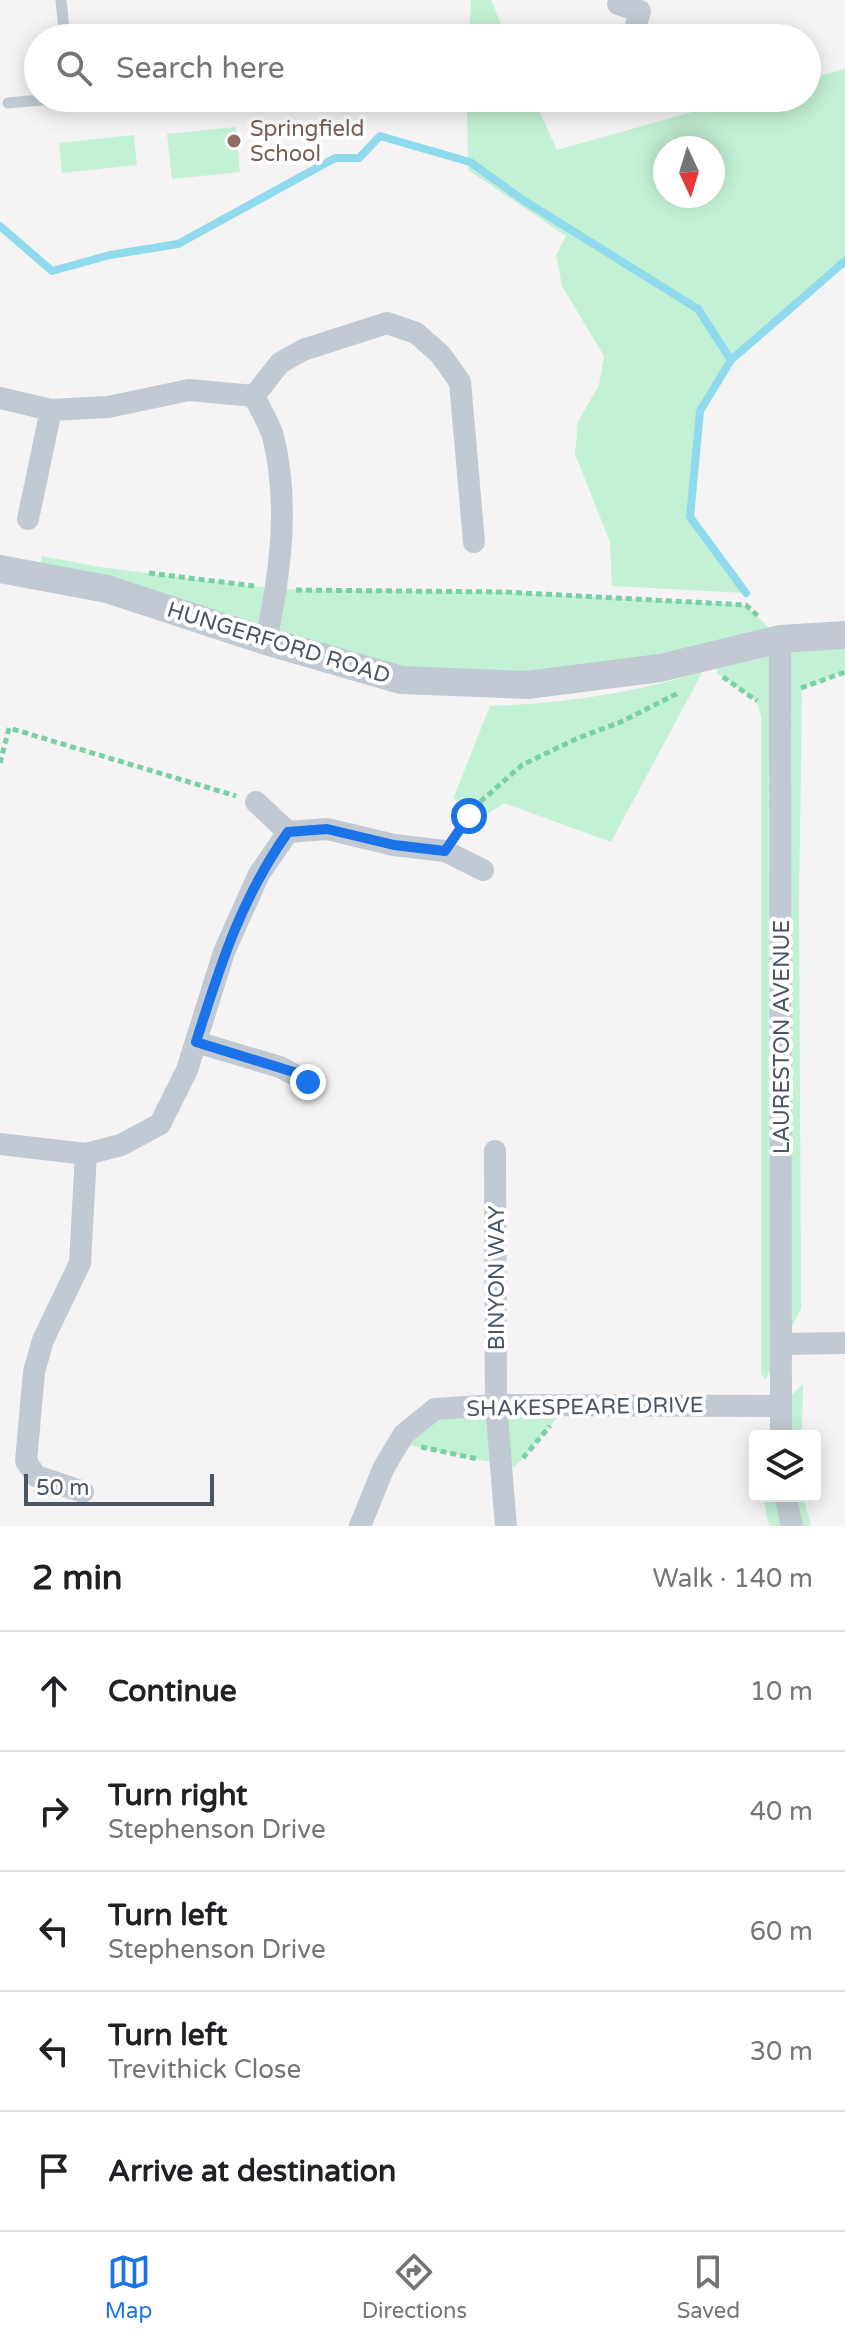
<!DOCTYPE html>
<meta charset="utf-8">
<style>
body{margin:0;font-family:"Varela Round",sans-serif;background:#f2f2f2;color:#202124}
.controls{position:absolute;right:24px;bottom:24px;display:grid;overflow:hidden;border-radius:8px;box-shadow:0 4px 20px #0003}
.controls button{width:72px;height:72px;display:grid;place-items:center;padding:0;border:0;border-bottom:2px solid #e0e0e0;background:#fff;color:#202124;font:40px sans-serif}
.compass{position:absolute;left:653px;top:136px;width:72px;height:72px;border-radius:50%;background:#fff;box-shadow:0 4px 20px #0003;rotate:176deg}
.scale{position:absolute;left:24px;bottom:20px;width:190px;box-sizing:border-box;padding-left:8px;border:4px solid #4a5661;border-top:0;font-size:22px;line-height:28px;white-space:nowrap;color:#4a5661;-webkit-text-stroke:6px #fff;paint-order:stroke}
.stop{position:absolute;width:24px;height:24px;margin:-18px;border:6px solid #1a73e8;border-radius:50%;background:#fff}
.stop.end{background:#1a73e8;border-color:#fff;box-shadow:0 2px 8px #0008}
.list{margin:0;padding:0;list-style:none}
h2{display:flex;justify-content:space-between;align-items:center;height:104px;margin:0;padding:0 32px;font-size:34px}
h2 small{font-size:26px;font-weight:400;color:#757577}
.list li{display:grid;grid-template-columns:52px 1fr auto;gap:24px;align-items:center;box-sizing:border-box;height:120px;padding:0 32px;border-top:2px solid #e0e0e0}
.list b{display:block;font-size:30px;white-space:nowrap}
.list p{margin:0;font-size:26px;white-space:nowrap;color:#757577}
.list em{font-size:26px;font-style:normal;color:#757577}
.icon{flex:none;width:44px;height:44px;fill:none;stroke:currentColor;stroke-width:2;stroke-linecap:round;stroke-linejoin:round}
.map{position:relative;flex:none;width:845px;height:1526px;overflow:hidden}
.search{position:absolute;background:#fff;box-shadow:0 4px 20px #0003;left:24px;right:24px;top:24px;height:88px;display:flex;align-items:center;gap:20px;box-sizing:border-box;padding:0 28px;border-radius:44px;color:#757577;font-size:30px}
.sheet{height:704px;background:#fff}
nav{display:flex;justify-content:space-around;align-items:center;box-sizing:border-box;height:112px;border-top:2px solid #e0e0e0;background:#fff;font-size:22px;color:#757577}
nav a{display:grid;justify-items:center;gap:4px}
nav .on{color:#1a73e8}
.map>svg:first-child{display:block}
.green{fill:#c3f1d5;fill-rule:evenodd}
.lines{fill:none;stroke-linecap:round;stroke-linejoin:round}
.stream{stroke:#90daee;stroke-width:8}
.path{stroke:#7ad0a6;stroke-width:5;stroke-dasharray:6 4;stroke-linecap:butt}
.service{stroke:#c1cad2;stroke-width:11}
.minor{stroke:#c1cad2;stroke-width:22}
.tertiary{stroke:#c1cad2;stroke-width:28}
.route{stroke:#1a73e8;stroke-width:10}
.education-dot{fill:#8d6e63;stroke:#fff;stroke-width:3}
.labels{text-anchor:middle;stroke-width:8;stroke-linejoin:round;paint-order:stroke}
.education-label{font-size:22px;fill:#785e54;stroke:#fff;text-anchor:start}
.street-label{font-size:22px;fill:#4a5661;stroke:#fff}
</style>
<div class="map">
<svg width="845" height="1526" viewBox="0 0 845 1526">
<rect width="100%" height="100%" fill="#f5f3f3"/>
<path class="green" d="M471 0H491L507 38H469Z
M845 69V261L731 360 700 411 690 517 746 593 612 586 610 542 575 454 578 422 599 385 604 356 562 286 556 255 566 236 468 170 467 98H533L557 150 742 98H807V79ZM665 148H713V196H665Z
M236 127 240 172 172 179 167 134Z
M134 135 137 165 62 173 59 143Z
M42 556 99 567 277 589 505 592 746 605 780 639 845 635V672L802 688 799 902 801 1308 766 1379 761 1374V716L756 701 717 673 718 654 660 668 401 680 39 574Z
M703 671 611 842 504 803 488 814 479 803 453 799 490 706C565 703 632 694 703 671Z
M803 1384 802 1436H766L781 1406Z
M569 1404 515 1467 399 1443 435 1409Z
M763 1496H803L811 1526H769Z"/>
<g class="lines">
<path class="stream" d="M0 226 52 271 110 255 178 244 335 158H359L380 136 470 162 523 200 698 309 731 360
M746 593 690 517 700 411 731 360 845 261"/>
<path class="path" d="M149 573 254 586
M296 590 505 592 746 605 760 618
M723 677 757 701
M801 688 845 672
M0 763 9 728 236 796
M457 834 479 803 522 765 578 738 621 722 680 692
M421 1447 478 1459
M523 1458 550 1426"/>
<path class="service" d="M61 0 65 38
M8 103 63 98"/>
<path class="minor" d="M618 4 640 11 633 36
M254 396 280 363 303 350 387 323 416 333 440 354 460 382 474 542
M0 398 51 410 108 407 189 390 254 396C260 409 269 423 273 436 290 504 280 574 266 641
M28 519 51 410
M780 639 781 1436
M256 802 288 832
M196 1042 280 1067 308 1082
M0 1144 86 1154 121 1145 160 1124 187 1070 224 952 259 874 288 832 327 829 394 845 445 851 483 870
M495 1151 496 1405 506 1526
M782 1344 845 1343
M83 1492 36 1476 26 1461 34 1372 43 1340 80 1263 86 1154
M785 1496 792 1526
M360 1526 384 1467 404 1434 435 1409 496 1405 781 1406"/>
<path class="tertiary" d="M0 569 107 589 266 641 401 680 527 685 660 668 780 639 845 635"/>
</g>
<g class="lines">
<path class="route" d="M308 1082 300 1074 196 1042C220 966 241 898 288 832L327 829 394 845 445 851 469 816"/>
</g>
<circle class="education-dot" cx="234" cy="141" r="8"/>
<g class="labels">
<g class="education-label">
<text x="250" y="136">Springfield<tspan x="250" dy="25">School</tspan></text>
</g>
<g class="street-label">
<text transform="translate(279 642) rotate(17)" y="8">HUNGERFORD ROAD</text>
<text transform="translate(781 1037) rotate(-90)" y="8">LAURESTON AVENUE</text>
<text transform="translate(496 1278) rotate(-90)" y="8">BINYON WAY</text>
<text transform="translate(585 1406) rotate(-1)" y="8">SHAKESPEARE DRIVE</text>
</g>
</g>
</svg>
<div class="controls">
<button><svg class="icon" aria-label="layers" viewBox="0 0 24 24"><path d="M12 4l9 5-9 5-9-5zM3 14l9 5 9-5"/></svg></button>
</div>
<svg class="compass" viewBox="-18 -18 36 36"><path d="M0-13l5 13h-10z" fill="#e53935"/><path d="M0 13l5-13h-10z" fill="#757577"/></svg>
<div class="scale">50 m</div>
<div class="stop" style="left:469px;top:816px"></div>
<div class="stop end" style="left:308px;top:1082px"></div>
<div class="search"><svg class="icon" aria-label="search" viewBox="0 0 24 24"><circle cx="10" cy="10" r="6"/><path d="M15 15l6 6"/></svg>Search here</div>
</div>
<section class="sheet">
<h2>2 min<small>Walk · 140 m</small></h2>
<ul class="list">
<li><svg class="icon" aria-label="ahead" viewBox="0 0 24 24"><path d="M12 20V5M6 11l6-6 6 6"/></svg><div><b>Continue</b></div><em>10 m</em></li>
<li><svg class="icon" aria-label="right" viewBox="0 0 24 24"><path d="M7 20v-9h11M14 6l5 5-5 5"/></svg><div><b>Turn right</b><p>Stephenson Drive</p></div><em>40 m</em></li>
<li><svg class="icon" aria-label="left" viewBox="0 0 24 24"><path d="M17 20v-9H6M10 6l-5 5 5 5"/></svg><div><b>Turn left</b><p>Stephenson Drive</p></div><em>60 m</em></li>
<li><svg class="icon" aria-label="left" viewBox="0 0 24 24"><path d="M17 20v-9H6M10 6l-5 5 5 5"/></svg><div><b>Turn left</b><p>Trevithick Close</p></div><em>30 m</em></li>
<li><svg class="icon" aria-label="arrive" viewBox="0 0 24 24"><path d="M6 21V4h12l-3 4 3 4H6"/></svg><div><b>Arrive at destination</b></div></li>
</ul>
</section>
<nav>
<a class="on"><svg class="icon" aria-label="map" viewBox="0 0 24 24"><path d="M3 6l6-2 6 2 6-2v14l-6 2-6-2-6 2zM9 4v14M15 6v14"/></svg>Map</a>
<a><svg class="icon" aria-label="directions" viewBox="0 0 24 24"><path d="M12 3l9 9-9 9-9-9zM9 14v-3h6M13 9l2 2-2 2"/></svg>Directions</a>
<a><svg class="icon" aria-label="saved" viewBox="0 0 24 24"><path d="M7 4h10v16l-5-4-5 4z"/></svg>Saved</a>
</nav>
